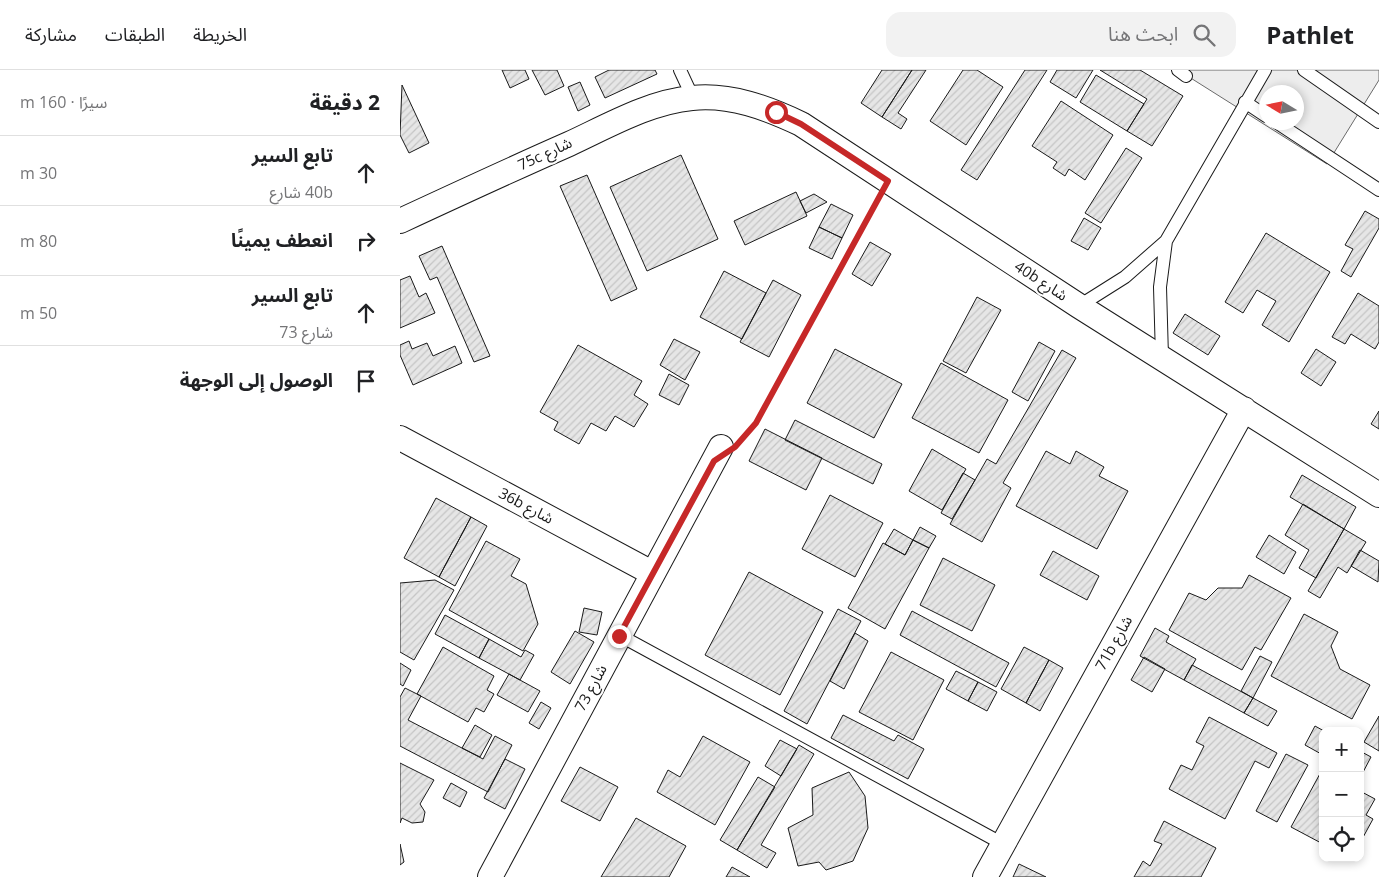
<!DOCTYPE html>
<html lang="ar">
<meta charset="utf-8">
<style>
body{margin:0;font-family:"Open Sans","Noto Sans Arabic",sans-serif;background:#f2f2f2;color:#202124;direction:rtl}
.controls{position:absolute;right:15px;bottom:15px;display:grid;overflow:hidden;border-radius:10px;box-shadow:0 2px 8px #0003}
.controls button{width:45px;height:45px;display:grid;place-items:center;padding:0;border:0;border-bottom:1px solid #e0e0e0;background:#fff;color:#202124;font:25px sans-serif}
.compass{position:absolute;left:859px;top:15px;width:45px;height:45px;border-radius:50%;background:#fff;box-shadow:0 2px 8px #0003;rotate:280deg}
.stop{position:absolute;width:15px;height:15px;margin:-11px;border:4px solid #c62828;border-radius:50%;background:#fff}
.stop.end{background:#c62828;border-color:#fff;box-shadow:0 1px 5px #0008}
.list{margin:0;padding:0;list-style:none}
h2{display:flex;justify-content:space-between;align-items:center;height:65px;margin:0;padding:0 20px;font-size:21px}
h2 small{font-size:16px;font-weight:400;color:#757577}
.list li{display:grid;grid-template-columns:32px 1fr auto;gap:15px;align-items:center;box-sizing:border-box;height:70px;padding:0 20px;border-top:1px solid #e0e0e0}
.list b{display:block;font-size:19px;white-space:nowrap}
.list p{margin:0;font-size:16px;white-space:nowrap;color:#757577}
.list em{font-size:16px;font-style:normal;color:#757577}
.icon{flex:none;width:28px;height:28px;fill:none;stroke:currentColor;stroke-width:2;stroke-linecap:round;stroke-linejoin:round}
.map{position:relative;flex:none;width:979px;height:807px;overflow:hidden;direction:ltr}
header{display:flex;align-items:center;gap:30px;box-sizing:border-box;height:70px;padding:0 25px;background:#fff;border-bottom:1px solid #e0e0e0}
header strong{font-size:24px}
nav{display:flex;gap:28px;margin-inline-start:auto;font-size:18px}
.search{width:350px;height:45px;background:#f2f2f2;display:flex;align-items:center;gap:12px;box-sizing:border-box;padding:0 18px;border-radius:15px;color:#757577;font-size:19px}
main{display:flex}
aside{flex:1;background:#fff}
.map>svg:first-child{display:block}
.built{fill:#ededed;stroke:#6a6a6a;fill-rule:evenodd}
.building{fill:url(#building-hatch);stroke:#1a1a1a}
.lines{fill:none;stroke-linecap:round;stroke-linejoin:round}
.service-casing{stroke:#1a1a1a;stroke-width:14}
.minor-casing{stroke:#1a1a1a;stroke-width:26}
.path{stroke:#5f5f5f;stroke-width:3;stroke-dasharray:4 2.5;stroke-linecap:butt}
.service{stroke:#fff;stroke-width:12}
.minor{stroke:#fff;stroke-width:24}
.route{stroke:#c62828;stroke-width:6}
.labels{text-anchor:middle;stroke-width:4;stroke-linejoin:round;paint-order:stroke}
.street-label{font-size:15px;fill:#1a1a1a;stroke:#fff}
</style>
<header>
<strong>Pathlet</strong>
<div class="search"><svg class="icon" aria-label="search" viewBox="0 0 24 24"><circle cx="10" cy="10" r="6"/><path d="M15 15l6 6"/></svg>ابحث هنا</div>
<nav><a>الخريطة</a><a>الطبقات</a><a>مشاركة</a></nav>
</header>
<main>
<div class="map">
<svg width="979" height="807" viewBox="0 0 979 807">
<defs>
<pattern id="building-hatch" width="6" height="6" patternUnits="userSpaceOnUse" patternTransform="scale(1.25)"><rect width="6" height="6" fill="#e6e6e6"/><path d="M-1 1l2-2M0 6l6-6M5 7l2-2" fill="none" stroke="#c5c5c5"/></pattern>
</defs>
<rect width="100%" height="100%" fill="#fff"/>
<path class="built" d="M778 0H979V10L927 94ZM866 22H896V52H866Z"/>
<path class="building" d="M102 0H125L129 9 110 18Z
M132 0H157L164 16 145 25Z
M209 0H255L257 4 205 28 195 7Z
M482 0H512L482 47 461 33Z
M512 0H526L498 43 507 49 501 59 482 47Z
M563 0H577L603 17 566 75 530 51Z
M625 0H647L577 110 561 100Z
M657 0H693L676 28 650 12Z
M700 0H740L783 26 752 76 727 61 747 29Z
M696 5 744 34 727 61 680 32Z
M180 12 190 35 178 41 168 17Z
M2 15 29 73 9 83 0 65Z
M661 31 713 65 685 110 669 99 665 106 653 98 657 92 632 76Z
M726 78 742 88 701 153 685 143Z
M281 85 318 169 247 201 210 117Z
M187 105 237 219 211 231 160 116Z
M396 122 407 146 345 175 334 151Z
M414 124 427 132 406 143 400 131Z
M431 134 453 145 442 168 419 157Z
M965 141 979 149V158L951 207 941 201 953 179 945 175Z
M684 148 701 158 688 180 671 171Z
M419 157 442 168 432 189 409 178Z
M866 163 930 202 889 272 862 255 876 231 857 220 843 243 825 232Z
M470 172 491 184 472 216 452 204Z
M42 176 90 286 74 292 37 207 30 210 19 186Z
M324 201 366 223 342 269 300 247Z
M10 206 19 227 26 223 35 243 0 258V210Z
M373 210 401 225 369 287 340 272Z
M958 223 979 236V272L975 279 951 264 945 274 932 267Z
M577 227 601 240 566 303 543 291Z
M785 244 820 266 808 285 773 263Z
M274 269 300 282 285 310 260 295Z
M9 271 12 279 27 273 33 286 55 276 62 293 13 315 0 285V275Z
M639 272 655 281 628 331 612 322Z
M178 275 242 311 234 325 248 334 234 357 215 346 206 361 191 353 179 374 154 360 158 352 140 342Z
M435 279 502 314 474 368 407 333Z
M916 279 936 292 921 316 901 303Z
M662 280 676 288 603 413 611 418 582 472 550 454 587 389 596 394Z
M541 293 608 330 579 383 512 348Z
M269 304 289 315 279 335 259 325Z
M979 341V359L971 354Z
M395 350 482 394 473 414 385 370Z
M365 359 422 388 406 420 349 391Z
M532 379 566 399 542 440 509 421Z
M646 381 670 394 676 381 704 397 699 406 728 421 697 479 616 436Z
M563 403 575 410 552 449 541 443Z
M902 405 956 437 944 459 890 427Z
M430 425 483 453 455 507 402 479Z
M36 428 71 447 39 507 4 488Z
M903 434 944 459 916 508 899 498 909 480 885 465Z
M71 447 87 456 55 516 39 507Z
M520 457 536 466 529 478 513 470Z
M494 459 513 470 505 485 485 474Z
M944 459 966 472 947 503 938 497 920 528 908 521Z
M869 465 896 482 884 504 856 487Z
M513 470 529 478 485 559 448 538 483 473 505 485Z
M86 471 120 489 111 506 126 514 138 554 123 581 49 540Z
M960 480 979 491 978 512 951 496Z
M653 481 699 506 687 530 640 505Z
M543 488 595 515 572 561 520 535Z
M349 502 423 542 380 625 305 585Z
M849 505 891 528 861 580 855 577 842 600 769 560 789 523 806 530 818 518H842Z
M35 510 54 520 14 590 0 582V513Z
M184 538 202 542 197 565 179 562Z
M438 539 461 551 407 654 384 641Z
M512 541 609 593 596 617 500 565Z
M904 544 938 562 931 576 940 599 970 615 952 649 871 606Z
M45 545 89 569 79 588 35 564Z
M755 558 769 566 766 572 796 589 784 610 740 586Z
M175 561 194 572 170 614 151 602Z
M455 563 468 571 444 619 430 611Z
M89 569 121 587 125 580 134 585 120 610 79 588Z
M43 577 94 606 87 620 94 624 84 642 76 638 68 652 17 624Z
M624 577 649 590 626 633 601 619Z
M491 582 544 610 513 670 459 642Z
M860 586 872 592 853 628 841 621Z
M744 587 765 599 752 622 731 610Z
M649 590 663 598 640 641 626 633Z
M0 593 11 600 3 616 0 614Z
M792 595 853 628 844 643 784 610Z
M556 601 578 612 568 631 546 619Z
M109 604 140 621 128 642 97 625Z
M578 612 597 622 587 641 568 631Z
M5 618 21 626 8 650 83 689 95 666 112 675 88 722 0 676V627Z
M853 628 877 641 868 656 844 643Z
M141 632 151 638 139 659 129 653Z
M443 645 494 671 498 665 524 679 508 709 431 668Z
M979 646V681L964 672Z
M809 647 877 683 869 698 855 691 825 749 769 719 781 695 792 700 804 676 796 672Z
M75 655 92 665 80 687 62 678Z
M915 656 924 661 923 685 905 675Z
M303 666 350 692 315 755 257 722 268 700 280 707Z
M380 670 397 679 381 706 365 696Z
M399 675 414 684 361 775 376 783 367 798 337 780Z
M960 681 971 687 961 706H960Z
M886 684 908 695 877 752 856 741Z
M105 689 125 699 105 739 84 728Z
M0 693 34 710 20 734 25 742 23 752 12 753 2 748 0 753Z
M180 697 218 717 200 751 161 731Z
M922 700H923V774L891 757Z
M449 702 465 726 468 758 453 791 426 800 419 792 398 796 388 758 413 745 412 718Z
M358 707 375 717 337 780 320 770Z
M51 713 67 722 60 737 43 728Z
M960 721 975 729 966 745 973 749 961 771Z
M236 748 286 776 269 807H201Z
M764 751 816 778 801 807H734L743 791 750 796 762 774 754 771Z
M0 774 4 792 0 795Z
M619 794 646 807H613Z
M332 797 350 807H326Z"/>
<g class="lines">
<g class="service-casing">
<path id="service" d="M280 0 293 28
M778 0 786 6
M904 0 979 52
M845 32 866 46
M876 52 979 120
M679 236 725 207 766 171 865 0
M762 287 760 217 766 171
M219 565 603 774"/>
</g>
<g class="minor-casing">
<path id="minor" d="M0 151C56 125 112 99 169 74 208 56 249 32 292 28 331 24 367 38 401 54L679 236 979 425
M0 368 252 503
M90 807 321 377
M585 807 844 339"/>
</g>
<path class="path" d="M344 368 356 353 476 134"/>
<use href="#service" class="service"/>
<use href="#minor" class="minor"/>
</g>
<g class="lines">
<path class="route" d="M219 566 314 391 335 377 356 353 488 111 401 54 376 42"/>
</g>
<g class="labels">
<g class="street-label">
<text transform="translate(145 84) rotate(-25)" y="5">75c شارع</text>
<text transform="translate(641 211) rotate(33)" y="5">40b شارع</text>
<text transform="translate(126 436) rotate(28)" y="5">36b شارع</text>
<text transform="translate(714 573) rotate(-61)" y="5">71b شارع</text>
<text transform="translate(191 618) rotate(-62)" y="5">شارع 73</text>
</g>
</g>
</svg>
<div class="controls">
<button>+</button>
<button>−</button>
<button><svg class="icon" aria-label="locate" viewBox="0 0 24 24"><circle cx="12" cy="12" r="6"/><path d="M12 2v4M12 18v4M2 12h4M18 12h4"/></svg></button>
</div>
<svg class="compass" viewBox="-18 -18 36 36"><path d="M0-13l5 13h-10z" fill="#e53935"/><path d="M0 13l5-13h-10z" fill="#757577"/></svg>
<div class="stop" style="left:376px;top:42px"></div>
<div class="stop end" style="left:219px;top:566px"></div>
</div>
<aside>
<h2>2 دقيقة<small>سيرًا · 160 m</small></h2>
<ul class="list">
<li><svg class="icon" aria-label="ahead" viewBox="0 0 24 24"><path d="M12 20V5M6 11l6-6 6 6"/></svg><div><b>تابع السير</b><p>40b شارع</p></div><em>30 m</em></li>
<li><svg class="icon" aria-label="right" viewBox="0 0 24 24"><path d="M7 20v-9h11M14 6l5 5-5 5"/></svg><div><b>انعطف يمينًا</b></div><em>80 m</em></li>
<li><svg class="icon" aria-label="ahead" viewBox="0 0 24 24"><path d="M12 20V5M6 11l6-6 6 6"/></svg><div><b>تابع السير</b><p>شارع 73</p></div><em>50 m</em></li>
<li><svg class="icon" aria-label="arrive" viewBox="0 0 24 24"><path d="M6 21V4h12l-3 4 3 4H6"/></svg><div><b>الوصول إلى الوجهة</b></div></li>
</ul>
</aside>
</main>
